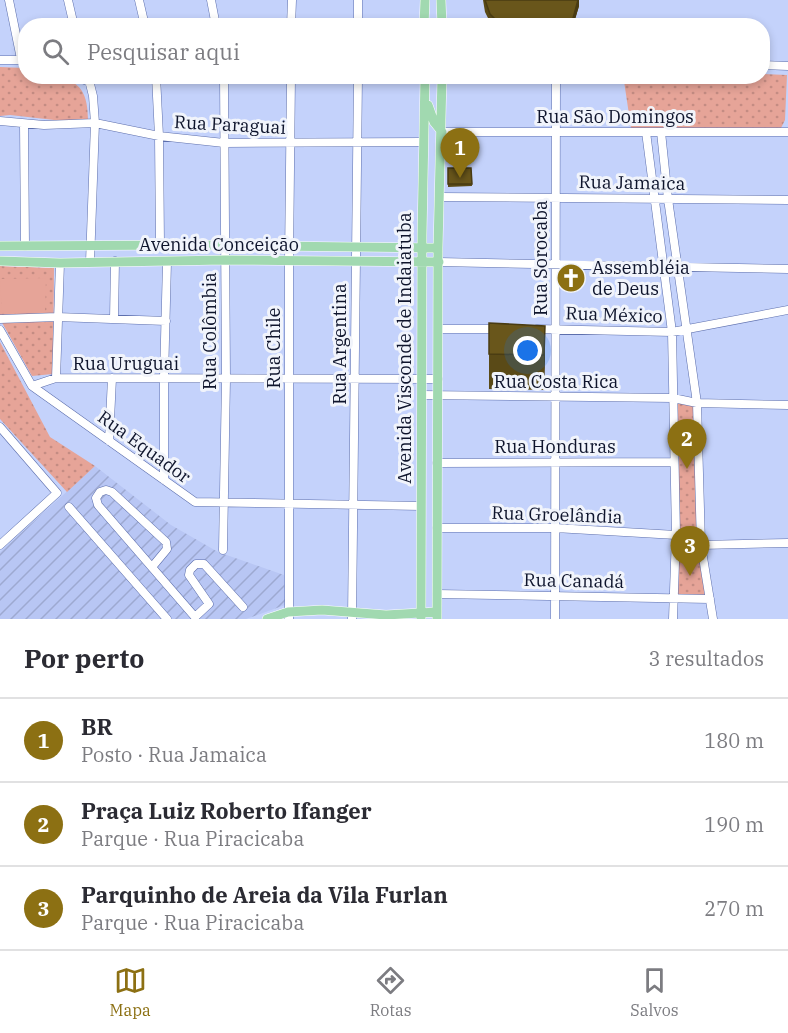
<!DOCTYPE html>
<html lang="pt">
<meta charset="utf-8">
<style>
body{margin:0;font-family:"IBM Plex Serif",serif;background:#f7f7f7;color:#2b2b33}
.you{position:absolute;left:528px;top:351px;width:21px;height:21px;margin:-15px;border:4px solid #fff;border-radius:50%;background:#1a73e8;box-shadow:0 0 0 9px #1a73e833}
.badge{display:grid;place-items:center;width:39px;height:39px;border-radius:50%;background:#8c7013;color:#fff;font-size:20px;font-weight:700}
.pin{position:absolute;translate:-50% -50px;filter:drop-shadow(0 2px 3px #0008)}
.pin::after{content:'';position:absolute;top:32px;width:21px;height:18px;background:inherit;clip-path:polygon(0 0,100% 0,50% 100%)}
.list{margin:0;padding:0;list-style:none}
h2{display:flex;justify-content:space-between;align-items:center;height:78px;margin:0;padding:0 24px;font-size:26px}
h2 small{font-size:20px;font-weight:400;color:#7c7c81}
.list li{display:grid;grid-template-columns:39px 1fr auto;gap:18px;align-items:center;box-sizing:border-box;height:84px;padding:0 24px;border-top:2px solid #e1e1e2}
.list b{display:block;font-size:22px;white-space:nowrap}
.list p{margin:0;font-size:20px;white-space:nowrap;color:#7c7c81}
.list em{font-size:20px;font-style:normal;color:#7c7c81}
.icon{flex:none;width:33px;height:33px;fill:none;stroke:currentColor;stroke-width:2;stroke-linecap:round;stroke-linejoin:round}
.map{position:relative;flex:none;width:788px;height:619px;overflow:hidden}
.search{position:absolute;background:#fff;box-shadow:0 3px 9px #0003;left:18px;right:18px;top:18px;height:66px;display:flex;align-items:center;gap:15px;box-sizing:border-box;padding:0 21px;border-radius:24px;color:#7c7c81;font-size:22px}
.sheet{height:330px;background:#fff}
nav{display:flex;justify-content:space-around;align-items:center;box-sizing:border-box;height:84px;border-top:2px solid #e1e1e2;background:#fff;font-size:16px;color:#7c7c81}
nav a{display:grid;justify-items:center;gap:3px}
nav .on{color:#8c7013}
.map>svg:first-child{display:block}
.industrial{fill:url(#industrial-furrows)}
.grass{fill:url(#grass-dots)}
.garden{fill:#e6a498}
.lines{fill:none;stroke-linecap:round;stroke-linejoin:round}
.minor-casing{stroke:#5d6fad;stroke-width:9}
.major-casing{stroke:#fff;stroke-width:10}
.minor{stroke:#fff;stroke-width:8}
.major{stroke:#a1d9b0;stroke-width:9}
.wall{fill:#5a4a17}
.shaded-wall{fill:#4a3c13}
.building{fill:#69561b;stroke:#4a3c13;stroke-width:1.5}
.labels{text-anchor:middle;stroke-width:6;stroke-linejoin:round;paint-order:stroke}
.street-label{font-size:18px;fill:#0e142c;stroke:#f1f4fb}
.poi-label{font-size:18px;fill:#0e142c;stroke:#f1f4fb;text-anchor:start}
</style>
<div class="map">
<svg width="788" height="619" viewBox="0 0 788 619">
<defs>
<pattern id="industrial-furrows" width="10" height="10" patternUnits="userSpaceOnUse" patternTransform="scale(1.5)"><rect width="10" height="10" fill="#b8c6f4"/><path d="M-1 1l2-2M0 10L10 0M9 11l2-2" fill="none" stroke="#9da9d1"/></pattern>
<pattern id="grass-dots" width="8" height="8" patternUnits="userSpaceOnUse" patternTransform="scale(1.5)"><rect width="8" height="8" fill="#e6a498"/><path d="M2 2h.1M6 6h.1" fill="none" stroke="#c48c83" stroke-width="1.8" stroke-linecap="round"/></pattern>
</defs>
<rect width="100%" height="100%" fill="#c4d2fb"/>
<path class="industrial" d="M95 466 171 525 218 552 284 575 285 605 246 619H0V552Z"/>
<path class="grass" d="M0 67 25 68 26 76C62 77 88 74 88 119L63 121 10 115 0 116Z
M763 74 787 75 785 120 781 128H631L624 81 617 78V76H762Z
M0 266 54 268 53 374 32 376 0 319Z
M0 342 50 437 95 466 67 492 0 419Z
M673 398 697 403 701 545 676 535Z
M675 543 702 554 710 599H672Z"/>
<path class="garden" d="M46 278 45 312 2 313 0 279Z"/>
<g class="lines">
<g class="minor-casing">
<path id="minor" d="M9 0 21 59
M68 0 74 26
M139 0 145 26
M211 0 216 26
M291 26 292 0
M341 26 424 24
M358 26V0
M0 60H24
M762 65 788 66
M74 76 90 82
M88 76 93 96 95 123 90 262
M156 76 159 136 160 245
M0 121 44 125 95 123 159 136 224 143 423 142
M24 124 25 246
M442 132H788
M646 132 672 332 676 535 673 619
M661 132 668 199 697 403 701 545 713 619
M440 197 788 200
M439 262 788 269
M0 319 57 317 166 321
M114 319 115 261
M438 329H498
M537 329 672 332 788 310
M0 330 32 386 195 502 421 506
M56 378 60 263
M32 386 56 378 438 379
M422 395 673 398 697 403 788 405
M0 427 57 493 0 545
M109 441 112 378
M437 463 673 462
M164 480V378L167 262
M69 507 167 619
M437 528H555L676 535 701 545 788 543
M223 550 226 379 224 76
M152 567 167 549 166 542 112 492 106 490 100 492 96 498 98 505 195 617 209 604 189 575 190 570 196 564H204L243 607
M437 594 710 599
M289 619V261L291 76
M352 619 358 76
M555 619 556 76"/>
</g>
<g class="major-casing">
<path id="major" d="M441 0 442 26
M424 26 425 0
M428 105 434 122 442 132
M0 246 193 245 438 248
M0 261 60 263 225 260 439 262
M267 619 288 612 322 610 386 615 437 612
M421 619 422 235 425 76
M437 619 438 248 442 76"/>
</g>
<use href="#minor" class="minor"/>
<use href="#major" class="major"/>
</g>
<path class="wall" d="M483 0H579V6L573 26H492L485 12Z
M448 168H471L472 186 448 187Z
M565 268 577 269V282L565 281Z
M489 323 545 326 544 390 489 389Z"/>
<path class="shaded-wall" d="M578 0H579V6L573 26H568Z
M545 326V361L544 390V355Z"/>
<path class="building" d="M485 0H578L572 22 568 26H503L499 23 490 14Z
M448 168H471L472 184H448Z
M565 268 577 269V278L565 277Z
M489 323 545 326 544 355 489 354Z"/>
<defs>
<g id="church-disc" transform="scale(1.5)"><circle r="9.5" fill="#8c7013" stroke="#f1f4fb"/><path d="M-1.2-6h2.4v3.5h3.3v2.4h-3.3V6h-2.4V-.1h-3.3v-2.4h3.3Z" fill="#fff"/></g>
</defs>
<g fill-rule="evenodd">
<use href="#church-disc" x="571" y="278"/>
</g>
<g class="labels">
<g class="street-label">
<text x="615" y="123">Rua São Domingos</text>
<text transform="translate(230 125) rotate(3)" y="6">Rua Paraguai</text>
<text transform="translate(632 183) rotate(1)" y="6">Rua Jamaica</text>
<text x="219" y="251">Avenida Conceição</text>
<text transform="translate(541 258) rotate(-90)" y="6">Rua Sorocaba</text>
<text transform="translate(614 315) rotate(2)" y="6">Rua México</text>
<text transform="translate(210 331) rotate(-90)" y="6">Rua Colômbia</text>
<text transform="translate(340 344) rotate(-90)" y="6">Rua Argentina</text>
<text transform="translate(274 348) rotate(-90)" y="6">Rua Chile</text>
<text transform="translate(405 348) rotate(-90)" y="6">Avenida Visconde de Indaiatuba</text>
<text x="126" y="370">Rua Uruguai</text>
<text x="556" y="388">Rua Costa Rica</text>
<text transform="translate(144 447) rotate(36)" y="6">Rua Equador</text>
<text x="555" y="453">Rua Honduras</text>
<text transform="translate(557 515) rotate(2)" y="6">Rua Groelândia</text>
<text transform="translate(574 581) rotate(1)" y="6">Rua Canadá</text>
</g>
<g class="poi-label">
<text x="592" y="274">Assembléia<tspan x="592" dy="21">de Deus</tspan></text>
</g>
</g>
</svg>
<div class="you"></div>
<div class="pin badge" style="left:460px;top:178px">1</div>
<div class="pin badge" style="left:687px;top:469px">2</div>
<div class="pin badge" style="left:690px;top:576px">3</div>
<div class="search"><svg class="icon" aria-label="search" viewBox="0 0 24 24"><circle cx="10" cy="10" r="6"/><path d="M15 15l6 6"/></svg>Pesquisar aqui</div>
</div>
<section class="sheet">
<h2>Por perto<small>3 resultados</small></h2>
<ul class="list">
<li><span class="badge">1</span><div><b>BR</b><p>Posto · Rua Jamaica</p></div><em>180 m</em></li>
<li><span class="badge">2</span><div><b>Praça Luiz Roberto Ifanger</b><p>Parque · Rua Piracicaba</p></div><em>190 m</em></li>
<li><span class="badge">3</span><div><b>Parquinho de Areia da Vila Furlan</b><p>Parque · Rua Piracicaba</p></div><em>270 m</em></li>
</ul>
</section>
<nav>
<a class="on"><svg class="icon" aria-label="map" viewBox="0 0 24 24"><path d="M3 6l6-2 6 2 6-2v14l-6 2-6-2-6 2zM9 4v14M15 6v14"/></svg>Mapa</a>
<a><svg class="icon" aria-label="directions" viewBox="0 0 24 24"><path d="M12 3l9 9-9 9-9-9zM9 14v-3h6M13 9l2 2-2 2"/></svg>Rotas</a>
<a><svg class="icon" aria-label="saved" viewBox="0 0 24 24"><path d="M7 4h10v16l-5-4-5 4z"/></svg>Salvos</a>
</nav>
